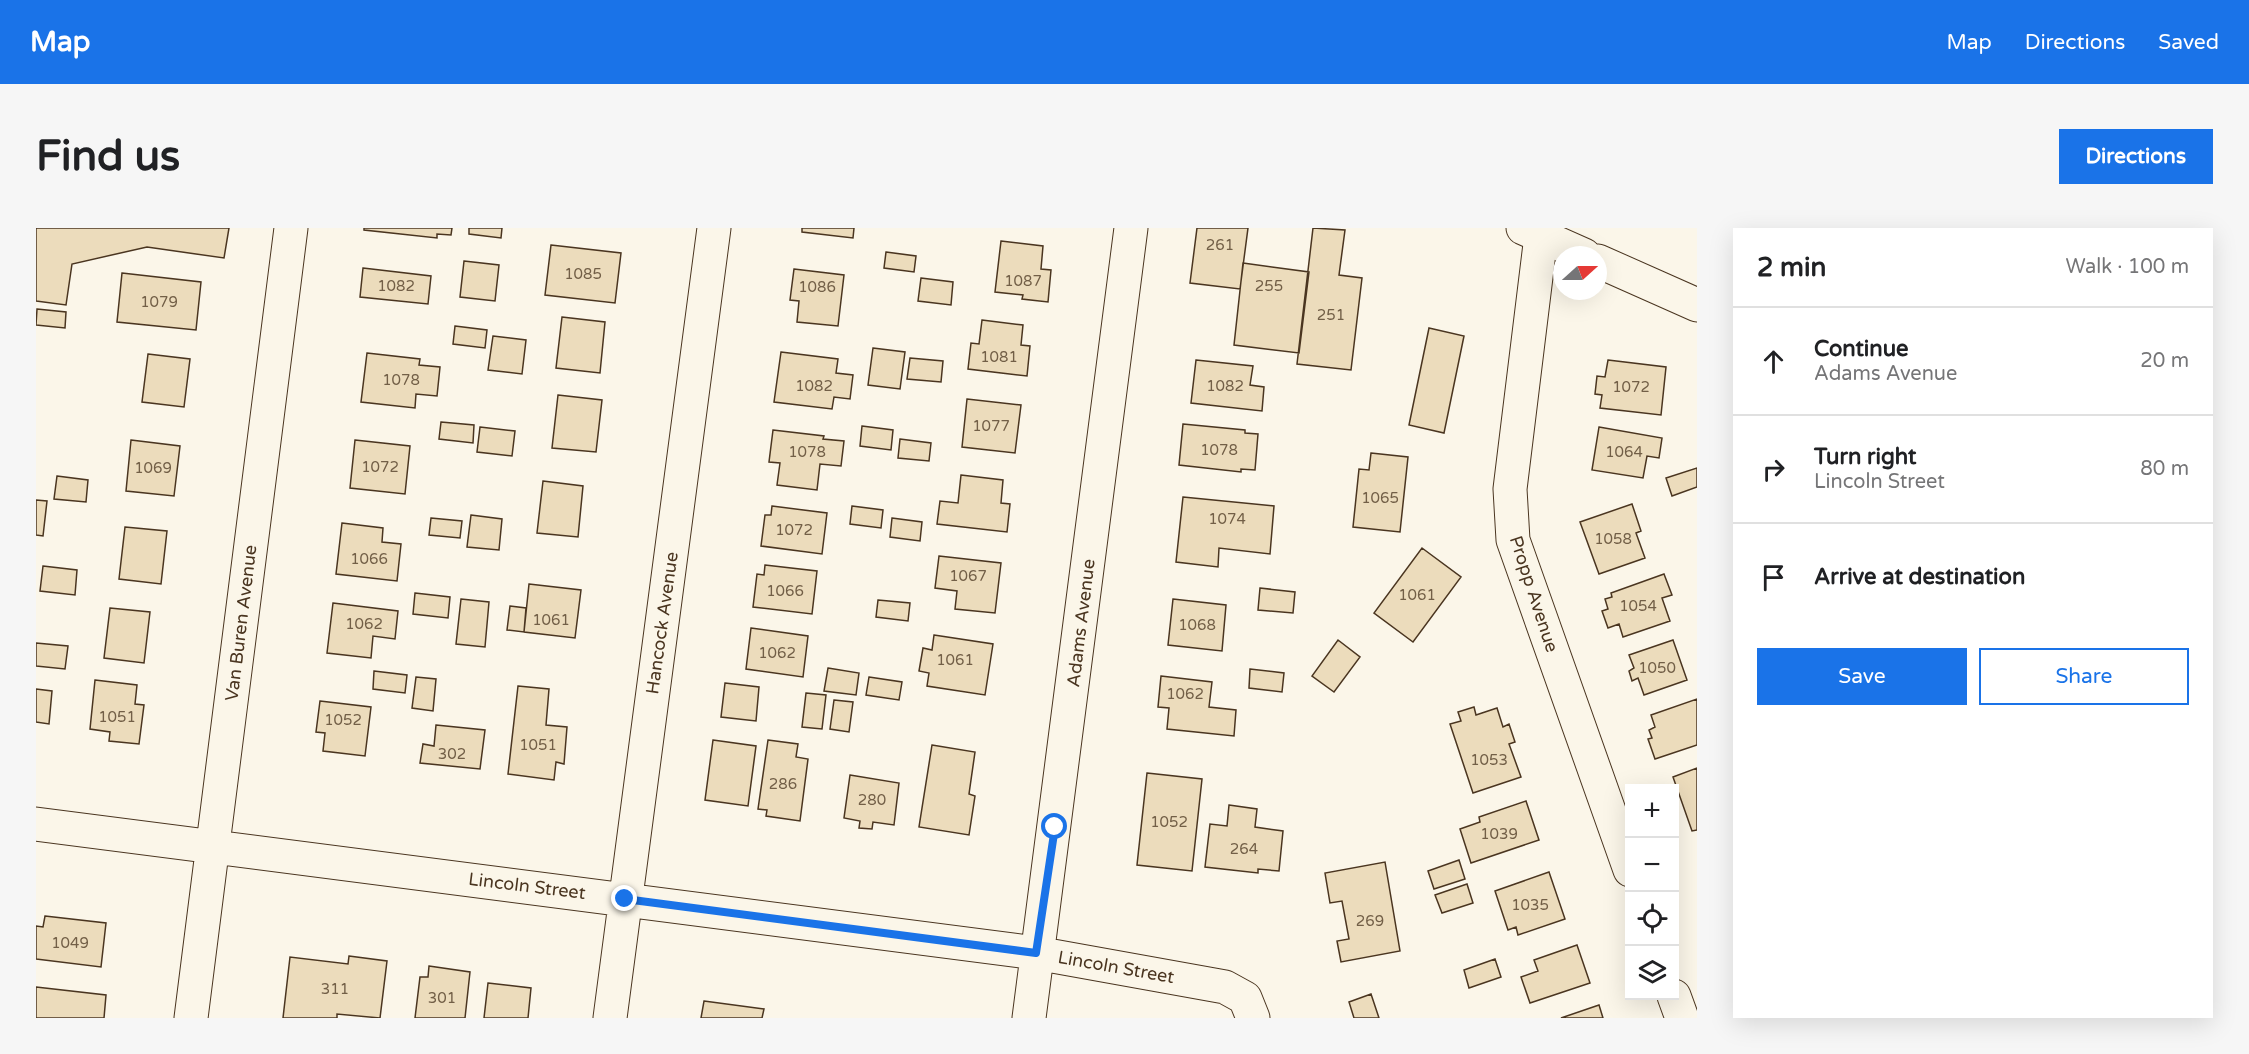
<!DOCTYPE html>
<meta charset="utf-8">
<style>
body{margin:0;font-family:"Varela Round",sans-serif;background:#f6f6f6;color:#202124}
.controls{position:absolute;right:18px;bottom:18px;display:grid;overflow:hidden;border-radius:0px;box-shadow:0 6px 24px #0002}
.controls button{width:54px;height:54px;display:grid;place-items:center;padding:0;border:0;border-bottom:2px solid #e0e0e0;background:#fff;color:#202124;font:30px sans-serif}
.compass{position:absolute;left:1517px;top:18px;width:54px;height:54px;border-radius:50%;background:#fff;box-shadow:0 6px 24px #0002;rotate:69deg}
.stop{position:absolute;width:18px;height:18px;margin:-14px;border:4px solid #1a73e8;border-radius:50%;background:#fff}
.stop.end{background:#1a73e8;border-color:#fff;box-shadow:0 2px 6px #0008}
.list{margin:0;padding:0;list-style:none}
h2{display:flex;justify-content:space-between;align-items:center;height:78px;margin:0;padding:0 24px;font-size:26px}
h2 small{font-size:20px;font-weight:400;color:#757577}
.list li{display:grid;grid-template-columns:39px 1fr auto;gap:18px;align-items:center;box-sizing:border-box;height:108px;padding:0 24px;border-top:2px solid #e0e0e0}
.list b{display:block;font-size:22px;white-space:nowrap}
.list p{margin:0;font-size:20px;white-space:nowrap;color:#757577}
.list em{font-size:20px;font-style:normal;color:#757577}
.actions{display:flex;gap:12px;padding:18px 24px}
.actions a{flex:1;padding:14px 0;border:2px solid #1a73e8;border-radius:0px;text-align:center;font-size:21px;color:#1a73e8}
.actions .main{background:#1a73e8;color:#fff}
.icon{flex:none;width:33px;height:33px;fill:none;stroke:currentColor;stroke-width:2;stroke-linecap:round;stroke-linejoin:round}
.map{position:relative;flex:none;width:1661px;height:790px;overflow:hidden;border-radius:0px}
header{display:flex;align-items:center;gap:36px;box-sizing:border-box;height:84px;padding:0 30px;background:#1a73e8;color:#fff}
header strong{font-size:28px}
nav{display:flex;gap:33px;margin-inline-start:auto;font-size:21px}
.intro{display:flex;align-items:center;justify-content:space-between;box-sizing:border-box;height:144px;padding:0 36px}
h1{margin:0;font-size:42px}
.button{padding:15px 27px;border-radius:0px;background:#1a73e8;color:#fff;font-size:21px;font-weight:700}
main{display:flex;gap:36px;padding:0 36px}
aside{flex:1;background:#fff;border-radius:0px;box-shadow:0 6px 24px #0002}
.map>svg:first-child{display:block}
.building{fill:#ecdcbc;stroke:#4a3520;stroke-width:1.5}
.lines{fill:none;stroke-linecap:round;stroke-linejoin:round}
.minor-casing{stroke:#4a3520;stroke-width:35}
.major-casing{stroke:#4a3520;stroke-width:35}
.minor{stroke:#fbf6e9;stroke-width:33}
.major{stroke:#fbf6e9;stroke-width:33}
.route{stroke:#1a73e8;stroke-width:8}
.labels{text-anchor:middle;stroke-width:4.5;stroke-linejoin:round;paint-order:stroke}
.number-label{font-size:15px;fill:#725f47}
.street-label{font-size:18px;fill:#4a3520;stroke:#fbf6e9}
</style>
<header>
<strong>Map</strong>
<nav><a>Map</a><a>Directions</a><a>Saved</a></nav>
</header>
<div class="intro"><h1>Find us</h1><a class="button">Directions</a></div>
<main>
<div class="map">
<svg width="1661" height="790" viewBox="0 0 1661 790">
<rect width="100%" height="100%" fill="#fbf6e9"/>
<path class="building" d="M0 0H193L188 30 111 19 36 36 30 77 0 73Z
M328 0H416L415 7 401 6V10L328 2Z
M433 0H466L465 10 433 6Z
M766 0H818L817 10 766 4Z
M1161 0H1212L1204 61 1154 55Z
M1277 0 1309 2 1303 47 1326 50 1315 142 1261 136Z
M965 13 1007 18 1005 41 1015 42 1012 74 986 71 987 67 959 64Z
M515 17 585 25 579 75 509 67Z
M850 24 880 28 878 44 848 40Z
M428 33 463 37 459 73 424 69Z
M1207 35 1273 44 1263 125 1198 117Z
M327 40 395 48 392 76 324 69Z
M758 41 808 47 802 98 761 94 763 73 754 72Z
M86 45 165 54 160 102 81 94Z
M885 50 917 54 915 77 882 73Z
M1 81 30 84 29 100 0 97Z
M526 89 569 94 564 145 520 140Z
M946 92 987 97 985 117 994 118 991 148 932 141 935 115 943 116Z
M419 98 451 102 449 120 417 116Z
M1393 100 1428 108 1408 205 1373 197Z
M457 108 490 112 486 146 452 142Z
M837 120 869 124 864 161 832 157Z
M745 124 802 131 800 145 817 147 814 171 798 169 796 181 738 174Z
M331 125 384 131 383 137 404 139 401 168 380 166 379 180 325 174Z
M112 126 154 131 148 179 106 174Z
M874 130 907 133 905 154 871 151Z
M1160 132 1217 138 1214 157 1228 159 1226 183 1155 175Z
M1572 132 1630 139 1625 187 1564 180 1566 167 1559 166 1561 148 1569 149Z
M522 167 566 172 560 224 516 220Z
M931 171 985 177 979 225 926 219Z
M405 194 438 197 437 215 403 211Z
M1147 196 1209 202V205L1222 206 1219 242 1205 241V244L1143 237Z
M826 198 857 202 855 222 824 218Z
M444 199 479 203 476 228 441 224Z
M1563 199 1626 210 1623 230 1611 228 1607 250 1556 242Z
M737 202 788 208 787 211 808 213 805 238 784 236 781 262 741 257 744 235 733 234Z
M864 211 895 215 893 233 862 230Z
M95 212 144 218 138 268 90 263Z
M319 212 374 218 369 266 314 260Z
M1335 225 1372 229 1364 304 1317 299 1323 241 1333 242Z
M1661 240V259L1636 268 1630 250Z
M925 247 967 252 965 275 974 276 971 304 901 296 904 273 922 275Z
M21 248 52 252 50 274 18 271Z
M507 253 547 258 542 309 501 305Z
M1147 269 1238 278 1234 326 1183 320 1182 339 1140 334Z
M0 272 11 273 7 308 0 307Z
M1596 276 1605 303 1600 305 1609 330 1563 346 1544 294Z
M736 278 791 285 786 326 725 318 729 287H735Z
M816 278 847 282 845 300 814 296Z
M435 287 466 291 463 322 431 319Z
M395 290 426 293 424 310 393 307Z
M856 290 886 294 884 313 854 309Z
M306 295 347 300 346 314 365 316 361 353 300 346Z
M89 299 131 303 125 356 83 351Z
M1386 320 1425 349 1377 414 1338 385Z
M903 328 965 335 959 385 919 381 921 363 899 360Z
M729 337 781 343 776 386 717 379 721 346 728 347Z
M7 338 41 342 39 367 4 363Z
M1628 346 1636 367 1626 370 1634 393 1587 409 1583 396 1572 400 1566 383 1572 381 1569 371 1576 369 1575 365Z
M493 356 545 362 539 410 488 404Z
M1224 360 1259 364 1257 385 1222 382Z
M379 365 414 369 412 390 377 386Z
M425 371 453 374 449 419 420 416Z
M1137 371 1190 377 1186 423 1132 417Z
M842 372 874 375 872 393 840 389Z
M297 375 362 383 359 411 337 408 335 430 291 425Z
M474 378 490 380 488 404 471 402Z
M74 380 114 384 108 435 68 430Z
M715 400 772 408 767 449 710 441Z
M898 407 957 416 949 467 891 458 893 445 883 443 887 420 896 422Z
M1302 412 1324 429 1298 464 1276 448Z
M1637 412 1651 452 1608 467 1602 450 1596 453 1593 443 1598 440 1593 427Z
M0 415 32 418 29 441 0 438Z
M792 440 823 445 820 467 788 463Z
M1214 441 1248 445 1246 464 1213 460Z
M338 443 371 447 369 465 337 461Z
M1125 448 1176 454 1173 479 1200 482 1198 508 1131 501 1133 480 1122 479Z
M380 449 400 451 397 483 376 480Z
M833 449 866 454 863 472 830 467Z
M59 452 101 457 99 476 108 477 103 516 73 513 74 504 54 501Z
M689 455 723 459 720 493 685 489Z
M482 458 513 461 510 497 531 499 528 536 520 534 518 552 472 546Z
M0 461 16 463 13 496 0 494Z
M770 465 790 467 786 501 766 499Z
M1661 471V517L1619 531 1612 511 1616 510 1613 502 1619 499 1615 487Z
M798 472 817 474 813 504 794 501Z
M284 473 335 479 329 528 287 523 289 505 280 504Z
M1438 479 1440 487 1461 480 1467 499 1473 496 1479 514 1473 516 1485 549 1437 565 1414 496 1425 493 1422 484Z
M400 497 449 502 444 541 384 535 387 516 398 518Z
M677 512 720 518 712 578 669 572Z
M732 512 762 516 760 529 772 531 764 593 730 588 731 582 722 581Z
M896 517 939 524 933 566 939 568 933 607 883 599Z
M1661 540V602L1656 603 1637 549Z
M1111 545 1166 551 1156 643 1101 637Z
M814 547 863 555 858 597 837 594 836 601 823 600 824 593 808 590Z
M1490 573 1503 612 1435 635 1424 601 1444 594 1443 589Z
M1193 577 1221 581 1219 599 1247 603 1243 643 1222 641V645L1169 639 1174 596 1191 598Z
M1423 632 1429 651 1398 661 1392 643Z
M1349 634 1364 723 1305 734 1301 713 1313 711 1306 673 1294 675 1289 645Z
M1513 644 1529 691 1482 707 1480 699 1472 702 1459 663Z
M1431 656 1437 675 1406 685 1399 667Z
M9 688 70 695 65 739 0 731V698L7 699Z
M1541 717 1554 755 1494 775 1485 749 1502 743 1498 732Z
M313 728 351 733 344 790 301 786V790H247L254 729 312 736Z
M1459 731 1465 749 1433 760 1428 742Z
M393 738 434 744 429 790H379L384 749H392Z
M452 755 495 760 492 790H448Z
M0 759 70 767 68 790H0Z
M1335 766 1343 790H1318L1313 774Z
M668 773 728 781 726 790H665Z
M1563 777 1567 790H1525Z"/>
<g class="lines">
<g class="minor-casing">
<path id="minor" d="M1505 8 1474 261 1477 312 1594 642
M0 596 1000 725 1189 759 1209 770 1217 790
M1638 768 1646 790
M155 790 255 0
M574 790 678 0
M993 790 1095 0"/>
</g>
<g class="major-casing">
<path id="major" d="M1487 0 1548 27
M1562 33 1661 77"/>
</g>
<use href="#minor" class="minor"/>
<use href="#major" class="major"/>
</g>
<g class="lines">
<path class="route" d="M589 671 1000 725 1019 599"/>
</g>
<g class="labels">
<g class="number-label">
<text x="1184" y="22">261</text>
<text x="547" y="51">1085</text>
<text x="987" y="58">1087</text>
<text x="360" y="63">1082</text>
<text x="1233" y="63">255</text>
<text x="781" y="64">1086</text>
<text x="123" y="79">1079</text>
<text x="1295" y="92">251</text>
<text x="963" y="134">1081</text>
<text x="365" y="157">1078</text>
<text x="778" y="163">1082</text>
<text x="1189" y="163">1082</text>
<text x="1595" y="164">1072</text>
<text x="955" y="203">1077</text>
<text x="1183" y="227">1078</text>
<text x="771" y="229">1078</text>
<text x="1588" y="229">1064</text>
<text x="344" y="244">1072</text>
<text x="117" y="245">1069</text>
<text x="1344" y="275">1065</text>
<text x="1191" y="296">1074</text>
<text x="758" y="307">1072</text>
<text x="1577" y="316">1058</text>
<text x="333" y="336">1066</text>
<text x="932" y="353">1067</text>
<text x="749" y="368">1066</text>
<text x="1381" y="372">1061</text>
<text x="1602" y="383">1054</text>
<text x="515" y="397">1061</text>
<text x="328" y="401">1062</text>
<text x="1161" y="402">1068</text>
<text x="741" y="430">1062</text>
<text x="919" y="437">1061</text>
<text x="1621" y="445">1050</text>
<text x="1149" y="471">1062</text>
<text x="81" y="494">1051</text>
<text x="307" y="497">1052</text>
<text x="502" y="522">1051</text>
<text x="416" y="531">302</text>
<text x="1453" y="537">1053</text>
<text x="747" y="561">286</text>
<text x="836" y="577">280</text>
<text x="1133" y="599">1052</text>
<text x="1463" y="611">1039</text>
<text x="1208" y="626">264</text>
<text x="1494" y="682">1035</text>
<text x="1334" y="698">269</text>
<text x="34" y="720">1049</text>
<text x="299" y="766">311</text>
<text x="406" y="775">301</text>
</g>
<g class="street-label">
<text transform="translate(1498 366) rotate(72)" y="6">Propp Avenue</text>
<text transform="translate(205 395) rotate(-83)" y="6">Van Buren Avenue</text>
<text transform="translate(626 395) rotate(-82)" y="6">Hancock Avenue</text>
<text transform="translate(1045 395) rotate(-83)" y="6">Adams Avenue</text>
<text transform="translate(491 658) rotate(7)" y="6">Lincoln Street</text>
<text transform="translate(1080 739) rotate(10)" y="6">Lincoln Street</text>
</g>
</g>
</svg>
<div class="controls">
<button>+</button>
<button>−</button>
<button><svg class="icon" aria-label="locate" viewBox="0 0 24 24"><circle cx="12" cy="12" r="6"/><path d="M12 2v4M12 18v4M2 12h4M18 12h4"/></svg></button>
<button><svg class="icon" aria-label="layers" viewBox="0 0 24 24"><path d="M12 4l9 5-9 5-9-5zM3 14l9 5 9-5"/></svg></button>
</div>
<svg class="compass" viewBox="-18 -18 36 36"><path d="M0-13l5 13h-10z" fill="#e53935"/><path d="M0 13l5-13h-10z" fill="#757577"/></svg>
<div class="stop" style="left:1019px;top:599px"></div>
<div class="stop end" style="left:589px;top:671px"></div>
</div>
<aside>
<h2>2 min<small>Walk · 100 m</small></h2>
<ul class="list">
<li><svg class="icon" aria-label="ahead" viewBox="0 0 24 24"><path d="M12 20V5M6 11l6-6 6 6"/></svg><div><b>Continue</b><p>Adams Avenue</p></div><em>20 m</em></li>
<li><svg class="icon" aria-label="right" viewBox="0 0 24 24"><path d="M7 20v-9h11M14 6l5 5-5 5"/></svg><div><b>Turn right</b><p>Lincoln Street</p></div><em>80 m</em></li>
<li><svg class="icon" aria-label="arrive" viewBox="0 0 24 24"><path d="M6 21V4h12l-3 4 3 4H6"/></svg><div><b>Arrive at destination</b></div></li>
</ul>
<div class="actions"><a class="main">Save</a><a>Share</a></div>
</aside>
</main>
